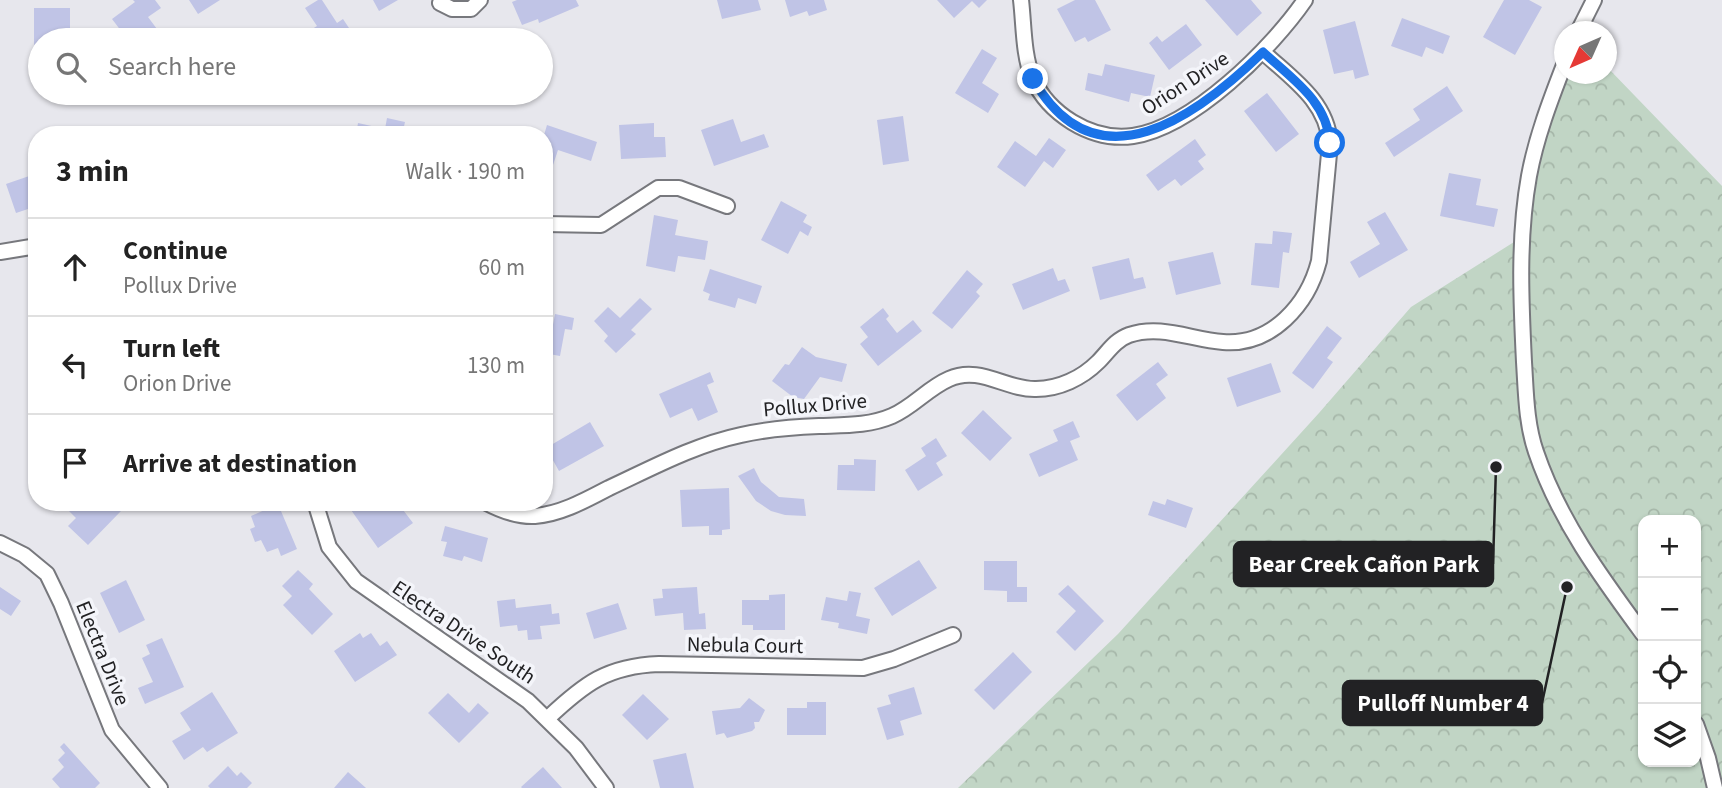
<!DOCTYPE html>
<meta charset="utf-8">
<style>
body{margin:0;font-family:"Source Sans 3",sans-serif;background:#f6f6f6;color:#222}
.controls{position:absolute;right:21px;bottom:21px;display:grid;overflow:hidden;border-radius:14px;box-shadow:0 2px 5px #0004}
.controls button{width:63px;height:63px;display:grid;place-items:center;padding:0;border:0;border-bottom:2px solid #e0e0e0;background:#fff;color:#222;font:35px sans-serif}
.compass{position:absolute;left:1554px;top:21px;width:63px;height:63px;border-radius:50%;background:#fff;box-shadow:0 2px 5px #0004;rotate:225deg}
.stop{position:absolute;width:21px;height:21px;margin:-16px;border:5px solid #1a73e8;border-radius:50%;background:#fff}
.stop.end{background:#1a73e8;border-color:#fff;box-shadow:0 2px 7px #0008}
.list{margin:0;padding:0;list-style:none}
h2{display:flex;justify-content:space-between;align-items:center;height:91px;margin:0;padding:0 28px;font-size:30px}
h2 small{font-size:23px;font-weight:400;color:#767676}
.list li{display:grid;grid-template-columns:46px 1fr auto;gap:21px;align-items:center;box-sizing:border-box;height:98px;padding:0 28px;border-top:2px solid #e0e0e0}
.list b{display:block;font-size:26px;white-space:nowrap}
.list p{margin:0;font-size:23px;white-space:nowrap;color:#767676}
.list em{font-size:23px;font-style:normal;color:#767676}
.icon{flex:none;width:38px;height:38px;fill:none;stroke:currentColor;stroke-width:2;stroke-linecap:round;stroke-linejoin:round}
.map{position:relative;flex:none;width:1722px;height:788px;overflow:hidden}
.search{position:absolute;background:#fff;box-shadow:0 2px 5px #0004;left:28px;top:28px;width:525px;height:77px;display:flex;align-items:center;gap:18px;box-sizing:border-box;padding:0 24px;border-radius:38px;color:#767676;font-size:26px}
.panel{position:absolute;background:#fff;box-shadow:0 2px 5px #0004;left:28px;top:126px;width:525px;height:385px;border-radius:28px}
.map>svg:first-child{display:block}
.forest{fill:url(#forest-crowns);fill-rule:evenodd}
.building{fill:#c0c4e6}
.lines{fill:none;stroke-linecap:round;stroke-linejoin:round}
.minor-casing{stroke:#77787d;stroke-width:18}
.minor{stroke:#fff;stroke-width:14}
.route{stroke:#1a73e8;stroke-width:9}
.labels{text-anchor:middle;stroke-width:7;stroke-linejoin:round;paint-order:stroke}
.street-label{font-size:21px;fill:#222224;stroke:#f4f5fa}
.leader{fill:none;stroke:#222224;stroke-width:2.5}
.callout-dot{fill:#222224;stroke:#f4f5fa;stroke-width:2.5}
.callout{fill:#222224;stroke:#222224;stroke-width:2.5}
.callout-label{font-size:23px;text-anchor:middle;font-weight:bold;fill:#fff}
</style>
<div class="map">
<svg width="1722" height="788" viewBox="0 0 1722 788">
<defs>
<pattern id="forest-crowns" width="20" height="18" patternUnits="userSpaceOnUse" patternTransform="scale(1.75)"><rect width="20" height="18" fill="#c1d5c5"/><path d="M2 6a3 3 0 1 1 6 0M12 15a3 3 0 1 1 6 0" fill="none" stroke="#a6b7a9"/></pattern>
</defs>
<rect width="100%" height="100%" fill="#e7e7ed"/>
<path class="forest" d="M1607 67 1722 186V788H958L1118 634 1319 413 1411 307 1514 242 1528 241C1531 185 1546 125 1569 74H1606ZM1643 520H1696V762H1643Z"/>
<path class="building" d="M133 0H155L161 8 148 17 157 29 141 40H128L112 19 135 2Z
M189 0H220L198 14Z
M318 0H322L337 23 343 19 357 40H311L306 33 317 26 305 8Z
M373 0H398L379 11Z
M517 0H576L579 6 539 23 538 19 522 25 512 2Z
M717 0H758L761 10 722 19Z
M785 0H824L827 10 809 16 807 11 790 17Z
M937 0H987L979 8 972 1 954 18Z
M1075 0H1095L1111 30 1088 42 1085 37 1075 42 1057 9Z
M1205 0H1251L1262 13 1237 36Z
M1504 0H1529L1542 7 1515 55 1483 37Z
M34 8H70V28H96V40H40V47H34Z
M1402 18 1450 36 1443 54 1426 47 1422 57 1391 46Z
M1355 21 1369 75 1355 79 1353 70 1334 74 1323 30Z
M1186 24 1202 45 1169 70 1149 43 1157 36 1162 42Z
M982 49 997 58 982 83 999 94 988 113 955 93Z
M1105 64 1155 75 1150 97 1131 93 1129 102 1085 90 1088 73 1102 76Z
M1447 86 1463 111 1394 157 1385 143 1420 120 1413 109Z
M1267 93 1299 134 1276 152 1244 111Z
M903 116 909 161 883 165 877 120Z
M387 118 405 122 402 135H356L358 123 385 129Z
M733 119 741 142 764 134 769 147 714 166 701 130Z
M654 123V137H665L666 157 621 159 619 125Z
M547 125 597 142 591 161 558 150 553 165 544 162V135Z
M315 129V135H295L294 130Z
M1049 138 1066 150 1053 168 1044 161 1025 187 997 167 1015 141 1036 156Z
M1195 139 1206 155 1198 161 1204 169 1181 186 1175 179 1158 191 1146 175Z
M1449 173 1481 179 1476 205 1498 209 1494 227 1440 216Z
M35 174 37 206 16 213 6 184Z
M781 201 807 215 803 222 812 227 808 236 800 231 788 254 761 240Z
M1385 212 1408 250 1359 278 1350 262 1380 244 1367 222Z
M654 215 678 220 675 235 708 241 705 260 678 256 675 272 646 266Z
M1273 231 1292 233 1289 253 1283 252 1279 288 1251 285 1255 243 1272 244Z
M1213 252 1221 284 1176 295 1168 262Z
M1129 258 1134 279 1143 277 1146 288 1100 300 1092 267Z
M1053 268 1058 281 1065 279 1070 291 1023 310 1012 284Z
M710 269 762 286 756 304 738 298 735 308 708 300 710 294 703 291Z
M967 270 983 284 976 292 980 296 952 329 932 313Z
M640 298 652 309 631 330 636 334 616 353 604 341 608 336 594 321 608 307 620 318Z
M883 308 889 316 886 319 897 333 913 320 922 331 878 366 860 344 868 337 860 327Z
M555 314 574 318 572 330 565 329 560 356 544 353V329L552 330Z
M1327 326 1342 338 1327 358 1333 362 1313 389 1292 373Z
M802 347 816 357 847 364 842 382 820 377 804 399 793 397 772 381 785 364 789 365Z
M1158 362 1168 375 1156 384 1166 398 1137 421 1116 395Z
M1271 363 1281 392 1237 407 1227 378Z
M710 372 714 382 707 385 718 412 698 421 692 408 670 418 659 394Z
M983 410 1012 438 990 461 961 433Z
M1073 421 1080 437 1070 441 1078 460 1039 477 1029 454 1058 441 1053 430Z
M590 422 604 446 559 471 546 448Z
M936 438 947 456 936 463 943 475 918 491 905 470 926 456 921 448Z
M854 459 876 460 875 491 837 490 838 465H854Z
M754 468 761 482 779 497 804 499 806 516 785 515 771 511 756 501 738 476Z
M729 488 730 529 722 530V535H709V526L682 527 680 490Z
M1167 499 1193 508 1186 528 1148 515 1153 501 1165 505Z
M63 502H112L121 511 88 545 68 526 76 518 62 504Z
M362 502H397L413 523 378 548 351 510Z
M278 504 297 549 281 556 278 548 267 552 261 540 255 542 250 529 255 527 251 516Z
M445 526 488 538 482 562 464 556 462 561 443 556 447 542 441 541Z
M919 560 937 588 892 616 874 588Z
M984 561H1017V587H1027V602H1007V591L984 590Z
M298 570 313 584 309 589 333 614 312 635 283 605 292 596 282 586Z
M126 580 145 620 119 633 100 593Z
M1068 585 1104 621 1075 651 1056 632 1076 611 1058 594Z
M0 587 21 601 11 616 0 609Z
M697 587 699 614 705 613 706 629 684 630 683 613 655 616 653 599 663 598 662 589Z
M849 591 861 593 856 616 870 619 867 634 838 628 839 623 821 620 826 597 847 601Z
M785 594V630H753V625H742V600H769V595Z
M515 599 516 608 551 604 552 614 559 613 560 624 540 626 542 639 528 640 527 630 518 631 517 625 500 627 497 601Z
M618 603 627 629 594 639 586 613Z
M360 633 363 638 371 633 380 646 387 641 397 655 355 682 334 651Z
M162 638 184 687 145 704 138 688 153 682 142 658 150 654 146 645Z
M1013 652 1032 672 994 710 974 690Z
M914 687 922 714 900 721 904 735 887 740 877 708 891 704 888 695Z
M212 692 238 733 207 752 203 747 184 760 172 741 191 730 180 713Z
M448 693 469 713 478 703 489 713 459 743 428 713Z
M643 694 669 719 647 740 622 715Z
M749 698 765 710 759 722H754L755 728 752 731 727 738 724 733 716 735 712 711 740 708Z
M807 702H826V735H787V708H807Z
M64 743 100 783 95 788H60L52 779 64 767 58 760 65 753 60 747Z
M686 753 694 788H660L653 760Z
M228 766 237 776 241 772 252 783 247 788H210L208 786Z
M543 767 562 788H522L521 787Z
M348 772 366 788H334Z"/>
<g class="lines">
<g class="minor-casing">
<path id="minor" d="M1021 0C1024 25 1023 55 1033 79 1041 97 1056 112 1072 122 1090 133 1111 139 1133 136 1193 127 1272 48 1305 0
M440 3 452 9H471L480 0
M1578 32 1594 0
M1564 65C1550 101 1536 138 1529 176 1518 237 1521 301 1524 362 1526 392 1526 423 1536 452 1559 520 1601 577 1643 634
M544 224 601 225 658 188H679L727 206
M0 252 37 246
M315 502 329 547 356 581 528 701 576 748 606 788
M485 502C500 510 517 517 535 516 561 514 586 500 609 488 652 468 694 445 741 435 767 429 793 427 819 426 844 425 869 426 892 416 913 407 928 388 949 379 980 365 1006 390 1036 389 1059 389 1082 378 1098 362 1108 352 1115 340 1129 335 1161 324 1192 340 1223 342 1272 346 1308 304 1319 261L1330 143C1327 101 1291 78 1263 52
M0 543 24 555 47 574 61 603 112 730 160 788
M548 718C584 684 607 666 659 664L863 668 894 659 953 635
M1696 724 1708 758 1715 788"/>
</g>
<use href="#minor" class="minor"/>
</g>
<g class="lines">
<path class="route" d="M1033 79C1097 191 1198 115 1263 52 1292 79 1327 101 1330 143"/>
</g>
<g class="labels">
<g class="street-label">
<text transform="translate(1185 83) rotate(-33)" y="7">Orion Drive</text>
<text transform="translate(815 405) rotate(-5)" y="7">Pollux Drive</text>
<text transform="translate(464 632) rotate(34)" y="7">Electra Drive South</text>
<text transform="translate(745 645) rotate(1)" y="7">Nebula Court</text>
<text transform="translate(103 653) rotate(68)" y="7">Electra Drive</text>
</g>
</g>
<path class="leader" d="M1496 467L1493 564M1567 587L1542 703"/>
<g class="callout-dot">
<circle cx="1496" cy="467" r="7"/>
<circle cx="1567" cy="587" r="7"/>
</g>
<g class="callout">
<rect x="1234" y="542" width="259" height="44" rx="7"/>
<rect x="1343" y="681" width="199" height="44" rx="7"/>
</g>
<g class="callout-label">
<text x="1364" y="572">Bear Creek Cañon Park</text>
<text x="1443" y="711">Pulloff Number 4</text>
</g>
</svg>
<div class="controls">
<button>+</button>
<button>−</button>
<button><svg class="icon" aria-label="locate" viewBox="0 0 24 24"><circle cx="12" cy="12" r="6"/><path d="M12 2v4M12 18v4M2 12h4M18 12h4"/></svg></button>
<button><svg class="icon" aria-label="layers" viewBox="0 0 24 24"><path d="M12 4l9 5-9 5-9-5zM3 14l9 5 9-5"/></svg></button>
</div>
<svg class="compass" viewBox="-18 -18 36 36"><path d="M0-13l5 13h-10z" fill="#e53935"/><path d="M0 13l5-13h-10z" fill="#767676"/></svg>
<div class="stop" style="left:1330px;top:143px"></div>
<div class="stop end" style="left:1033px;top:79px"></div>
<div class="search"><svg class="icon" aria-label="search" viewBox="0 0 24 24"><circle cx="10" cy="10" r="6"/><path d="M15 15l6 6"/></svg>Search here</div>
<section class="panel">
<h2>3 min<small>Walk · 190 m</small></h2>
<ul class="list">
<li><svg class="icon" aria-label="ahead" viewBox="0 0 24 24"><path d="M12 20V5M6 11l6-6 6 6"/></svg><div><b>Continue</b><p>Pollux Drive</p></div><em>60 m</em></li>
<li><svg class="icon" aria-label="left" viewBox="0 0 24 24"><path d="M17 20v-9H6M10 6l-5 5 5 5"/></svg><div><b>Turn left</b><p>Orion Drive</p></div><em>130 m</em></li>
<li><svg class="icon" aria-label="arrive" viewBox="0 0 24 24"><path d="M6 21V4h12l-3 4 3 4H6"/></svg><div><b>Arrive at destination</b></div></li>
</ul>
</section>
</div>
